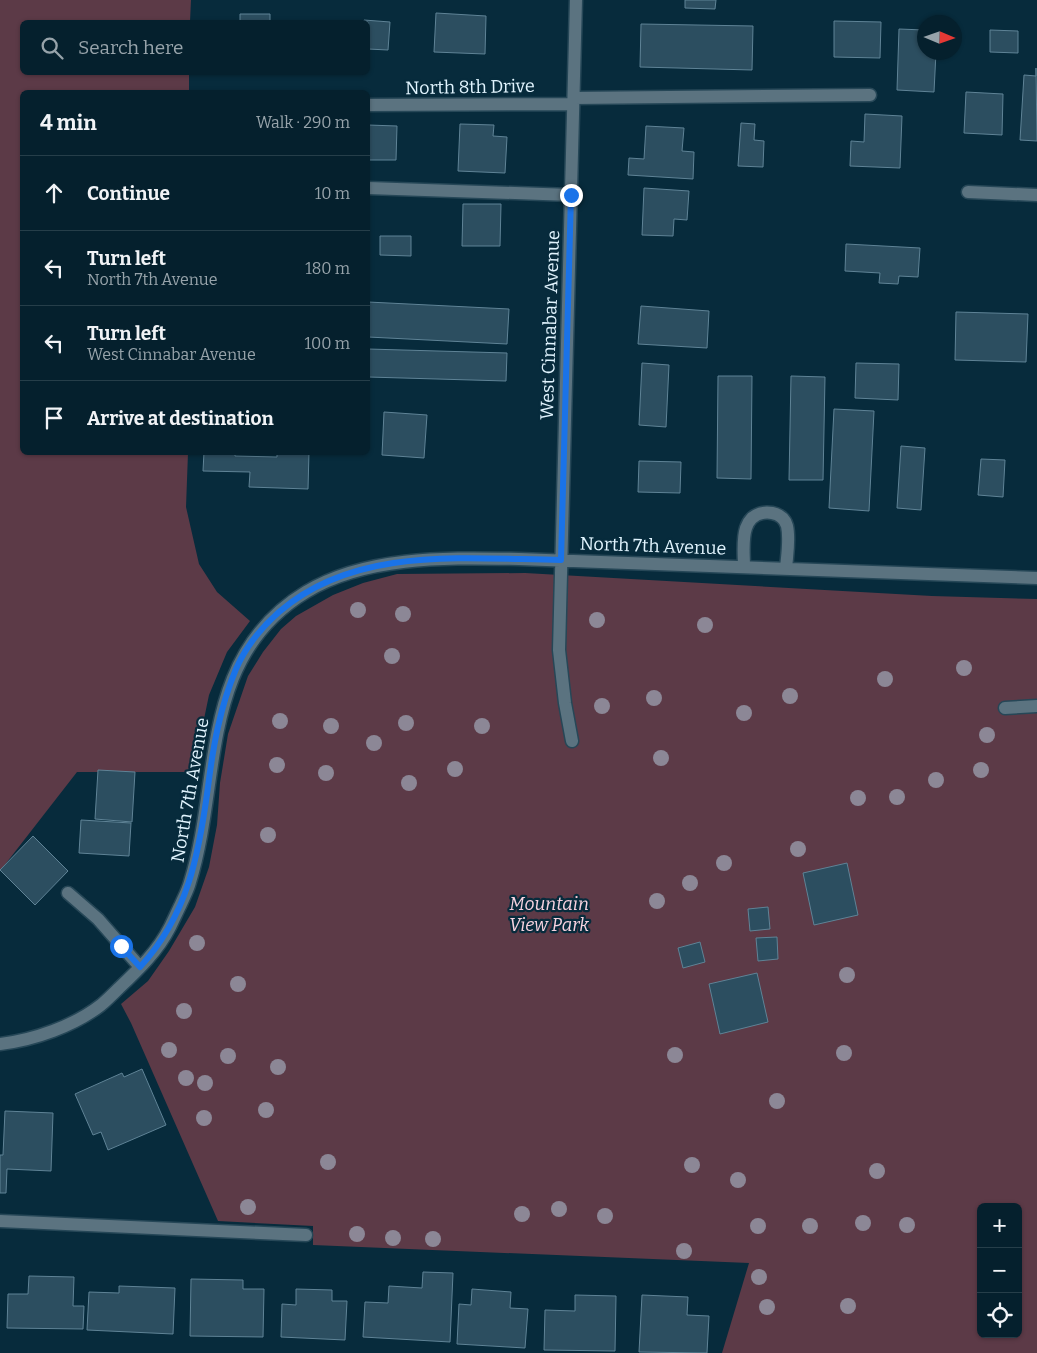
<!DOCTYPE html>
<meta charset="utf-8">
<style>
body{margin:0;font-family:Bitter,serif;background:#132d39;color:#f1f3f6}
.controls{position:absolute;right:15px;bottom:15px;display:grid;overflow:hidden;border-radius:8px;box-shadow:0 1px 4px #0004}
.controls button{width:45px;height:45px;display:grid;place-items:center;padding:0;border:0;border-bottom:1px solid #263e49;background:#05202d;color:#f1f3f6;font:25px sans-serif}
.compass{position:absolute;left:917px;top:15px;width:45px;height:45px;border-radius:50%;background:#05202d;box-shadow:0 1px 4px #0004;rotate:92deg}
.stop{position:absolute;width:15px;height:15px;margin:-11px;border:4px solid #1a73e8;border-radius:50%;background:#fff}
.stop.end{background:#1a73e8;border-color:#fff;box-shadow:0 1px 5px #0008}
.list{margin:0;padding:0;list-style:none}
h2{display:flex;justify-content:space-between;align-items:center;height:65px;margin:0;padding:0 20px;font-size:21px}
h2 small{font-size:16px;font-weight:400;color:#97a3aa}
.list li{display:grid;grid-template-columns:32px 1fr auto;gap:15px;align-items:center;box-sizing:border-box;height:75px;padding:0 20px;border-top:1px solid #263e49}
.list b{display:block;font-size:19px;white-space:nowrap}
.list p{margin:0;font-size:16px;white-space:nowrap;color:#97a3aa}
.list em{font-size:16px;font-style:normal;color:#97a3aa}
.icon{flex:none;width:28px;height:28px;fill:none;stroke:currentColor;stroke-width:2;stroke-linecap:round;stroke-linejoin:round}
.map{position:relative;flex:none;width:1037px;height:1353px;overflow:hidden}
.search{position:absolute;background:#05202d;box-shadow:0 1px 4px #0004;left:20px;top:20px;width:350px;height:55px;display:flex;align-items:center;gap:12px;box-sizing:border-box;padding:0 18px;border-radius:8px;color:#97a3aa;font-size:19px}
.panel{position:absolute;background:#05202d;box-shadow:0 1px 4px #0004;left:20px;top:90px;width:350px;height:365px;border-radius:8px}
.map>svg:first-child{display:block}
.green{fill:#5c3a47;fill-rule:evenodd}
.building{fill:#2c4e60;stroke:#5f8396}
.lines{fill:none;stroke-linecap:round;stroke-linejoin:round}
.minor-casing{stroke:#264757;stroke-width:15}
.minor{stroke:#5b7380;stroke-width:12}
.tree{fill:#8c8796}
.route{stroke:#1a73e8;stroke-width:6}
.labels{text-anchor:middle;stroke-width:4.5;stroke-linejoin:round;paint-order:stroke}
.street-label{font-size:18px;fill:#e1f4fe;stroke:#072b3c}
.park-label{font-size:18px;font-style:italic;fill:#f8d3e0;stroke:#072b3c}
</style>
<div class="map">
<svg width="1037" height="1353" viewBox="0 0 1037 1353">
<rect width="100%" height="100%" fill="#072b3c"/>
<path class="green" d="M0 0H191L190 22H22V72L189 73V92H22V452L188 453 186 507 199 564 217 592 250 621 227 652 209 695 193 772H77L0 871Z
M525 573 932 596 1037 599V1353H722L749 1263 313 1245V1226L218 1221 131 1023 121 1004 148 981 169 951 195 907 209 867 217 825 220 783 228 734 248 676 263 652 281 629 296 616 333 595 363 583 397 574ZM981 1207H1018V1334H981Z"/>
<path class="building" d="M685 0H716L715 9 685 8Z
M436 13 486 16 485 54 434 52Z
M240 14H270V22H240Z
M364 20 390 22 388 50 368 49V22H364Z
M834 21 881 22 880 58 834 57Z
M641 24 753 26 752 70 640 67Z
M899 29 924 30V52H936L934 92 897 90Z
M990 30 1018 31V53L990 52Z
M1036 68 1037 141 1020 140 1024 75 1036 76Z
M966 92 1003 94 1002 135 964 133Z
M865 114 902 116 900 168 850 166 851 141 864 142Z
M741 123 755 124 754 140 764 141 763 167 738 166Z
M460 124 494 125 493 136 507 137 505 173 458 171Z
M368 125 397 126 396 160H368Z
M646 126 684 128 682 151 694 152 693 179 628 175 629 158 644 159Z
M644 188 689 191 687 220 674 219 673 236 642 235Z
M463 204H501L500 246H462Z
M380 236H411V256L380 255Z
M846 244 920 248 918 277 899 276 898 284 879 283 880 273 845 271Z
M368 302 509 309 507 344 368 337Z
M641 306 709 311 707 348 638 344Z
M956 312 1028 314 1026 362 955 360Z
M368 349 507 353 506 381 368 377Z
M642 363 669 365 666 427 639 425Z
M856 363 899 364 898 400 855 398Z
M718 376H752L751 479 717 478Z
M791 376 825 377 823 480H789Z
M834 409 874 411 869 511 829 508Z
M384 412 427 415 424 458 382 455Z
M901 446 925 448 921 510 897 508Z
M204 452H235V456L277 457V452H309L308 489 249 487 250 472 203 471Z
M981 459 1005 460 1003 497 978 495Z
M639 461 681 462 680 493 638 492Z
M98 770 135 772 132 822 95 819Z
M81 820 131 823 129 856 79 853Z
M33 836 68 871 35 905 0 870Z
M847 863 858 915 814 925 803 873Z
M768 907 770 929 750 931 748 909Z
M777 937 778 959 758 961 756 938Z
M700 942 705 962 683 968 678 948Z
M757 973 768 1022 720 1034 709 984Z
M142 1069 166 1125 108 1150 101 1132 93 1135 75 1094 122 1073 124 1077Z
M5 1111 53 1113 51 1171 7 1169 6 1193H0V1155H3Z
M423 1272 453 1273 450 1342 363 1337 365 1302 388 1303 389 1286 422 1288Z
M29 1276 74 1277 73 1306H84L83 1329 7 1328 8 1294H28Z
M191 1279 243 1280V1289H264L263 1337 190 1336Z
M119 1286 175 1288 173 1334 87 1330 89 1292 119 1293Z
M296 1289 332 1290V1301H347L345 1340 281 1337 282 1304 296 1305Z
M472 1289 511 1292 510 1308 528 1309 525 1348 457 1344 459 1304 471 1305Z
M575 1295 616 1296 615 1351 544 1350 545 1310 575 1311Z
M642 1295 688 1297 687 1315 709 1316 707 1353 639 1352Z"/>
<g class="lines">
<g class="minor-casing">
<path id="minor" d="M574 98 870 95
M368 105 573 104
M368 188 571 195
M968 192 1037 195
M744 567C744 555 742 540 746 528 747 525 750 520 752 518 763 509 783 511 787 526 790 539 787 555 786 569
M1005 708 1037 706
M572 741 565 703 559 650 576 0
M68 893 98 919 140 967
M0 1044C34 1040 74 1026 101 1005 107 1000 113 994 119 988 138 970 158 951 170 927 174 919 177 912 181 904 184 897 188 890 190 882 222 779 198 657 306 592 367 555 450 558 519 559L1037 578
M0 1221 306 1235"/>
</g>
<use href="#minor" class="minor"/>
</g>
<g class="tree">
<circle cx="358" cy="610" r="8"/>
<circle cx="403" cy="614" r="8"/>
<circle cx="597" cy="620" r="8"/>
<circle cx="705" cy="625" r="8"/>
<circle cx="392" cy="656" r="8"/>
<circle cx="964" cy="668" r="8"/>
<circle cx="885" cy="679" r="8"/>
<circle cx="790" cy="696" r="8"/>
<circle cx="654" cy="698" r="8"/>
<circle cx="602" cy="706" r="8"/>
<circle cx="744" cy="713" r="8"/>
<circle cx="280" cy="721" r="8"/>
<circle cx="406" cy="723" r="8"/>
<circle cx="331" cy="726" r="8"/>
<circle cx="482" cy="726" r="8"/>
<circle cx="987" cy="735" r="8"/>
<circle cx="374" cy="743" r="8"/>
<circle cx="661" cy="758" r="8"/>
<circle cx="277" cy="765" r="8"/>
<circle cx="455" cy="769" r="8"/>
<circle cx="981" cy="770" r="8"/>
<circle cx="326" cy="773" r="8"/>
<circle cx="936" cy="780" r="8"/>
<circle cx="409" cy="783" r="8"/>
<circle cx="897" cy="797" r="8"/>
<circle cx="858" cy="798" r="8"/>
<circle cx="268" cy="835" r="8"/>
<circle cx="798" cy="849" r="8"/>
<circle cx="724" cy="863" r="8"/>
<circle cx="690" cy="883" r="8"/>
<circle cx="657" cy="901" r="8"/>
<circle cx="197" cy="943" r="8"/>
<circle cx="847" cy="975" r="8"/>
<circle cx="238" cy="984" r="8"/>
<circle cx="184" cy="1011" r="8"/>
<circle cx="169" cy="1050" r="8"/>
<circle cx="844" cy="1053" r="8"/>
<circle cx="675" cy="1055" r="8"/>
<circle cx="228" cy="1056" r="8"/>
<circle cx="278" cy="1067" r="8"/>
<circle cx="186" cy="1078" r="8"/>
<circle cx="205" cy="1083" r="8"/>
<circle cx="777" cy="1101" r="8"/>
<circle cx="266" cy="1110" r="8"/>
<circle cx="204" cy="1118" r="8"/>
<circle cx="328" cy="1162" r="8"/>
<circle cx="692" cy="1165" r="8"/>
<circle cx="877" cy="1171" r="8"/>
<circle cx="738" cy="1180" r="8"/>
<circle cx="248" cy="1207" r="8"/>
<circle cx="559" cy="1209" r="8"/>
<circle cx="522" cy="1214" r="8"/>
<circle cx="605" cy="1216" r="8"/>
<circle cx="863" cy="1223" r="8"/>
<circle cx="907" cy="1225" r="8"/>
<circle cx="758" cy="1226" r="8"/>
<circle cx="810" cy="1226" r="8"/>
<circle cx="357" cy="1234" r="8"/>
<circle cx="393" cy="1238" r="8"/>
<circle cx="433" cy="1239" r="8"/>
<circle cx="684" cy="1251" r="8"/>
<circle cx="759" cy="1277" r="8"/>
<circle cx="848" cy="1306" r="8"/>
<circle cx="767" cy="1307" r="8"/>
</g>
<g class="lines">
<path class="route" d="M121 946 140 967C188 915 199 854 208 787 213 747 220 707 236 669 245 648 261 628 279 612 356 545 466 559 561 560L571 195"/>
</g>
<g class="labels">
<g class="street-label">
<text transform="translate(470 87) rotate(-1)" y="6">North 8th Drive</text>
<text transform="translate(550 325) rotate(-88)" y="6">West Cinnabar Avenue</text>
<text transform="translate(653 546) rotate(2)" y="6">North 7th Avenue</text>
<text transform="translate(190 790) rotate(-80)" y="6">North 7th Avenue</text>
</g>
<g class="park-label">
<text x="549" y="910">Mountain<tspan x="549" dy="21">View Park</tspan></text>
</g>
</g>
</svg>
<div class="controls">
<button>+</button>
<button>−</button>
<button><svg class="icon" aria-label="locate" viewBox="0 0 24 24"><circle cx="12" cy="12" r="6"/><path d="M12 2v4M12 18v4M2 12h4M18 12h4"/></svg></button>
</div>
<svg class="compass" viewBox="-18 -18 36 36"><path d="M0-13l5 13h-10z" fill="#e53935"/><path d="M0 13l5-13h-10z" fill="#97a3aa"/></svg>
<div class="stop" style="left:121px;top:946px"></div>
<div class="stop end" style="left:571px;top:195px"></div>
<div class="search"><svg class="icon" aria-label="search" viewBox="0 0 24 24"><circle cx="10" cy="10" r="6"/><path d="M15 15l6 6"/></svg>Search here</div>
<section class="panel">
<h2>4 min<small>Walk · 290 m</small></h2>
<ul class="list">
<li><svg class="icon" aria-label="ahead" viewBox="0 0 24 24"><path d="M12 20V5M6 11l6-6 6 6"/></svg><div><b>Continue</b></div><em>10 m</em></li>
<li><svg class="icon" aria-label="left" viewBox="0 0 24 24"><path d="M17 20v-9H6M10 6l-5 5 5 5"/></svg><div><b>Turn left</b><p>North 7th Avenue</p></div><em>180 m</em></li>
<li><svg class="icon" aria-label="left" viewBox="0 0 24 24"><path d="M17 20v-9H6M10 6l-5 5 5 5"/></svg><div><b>Turn left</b><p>West Cinnabar Avenue</p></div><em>100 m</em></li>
<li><svg class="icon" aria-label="arrive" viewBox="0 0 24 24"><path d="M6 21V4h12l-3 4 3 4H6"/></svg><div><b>Arrive at destination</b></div></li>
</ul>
</section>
</div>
